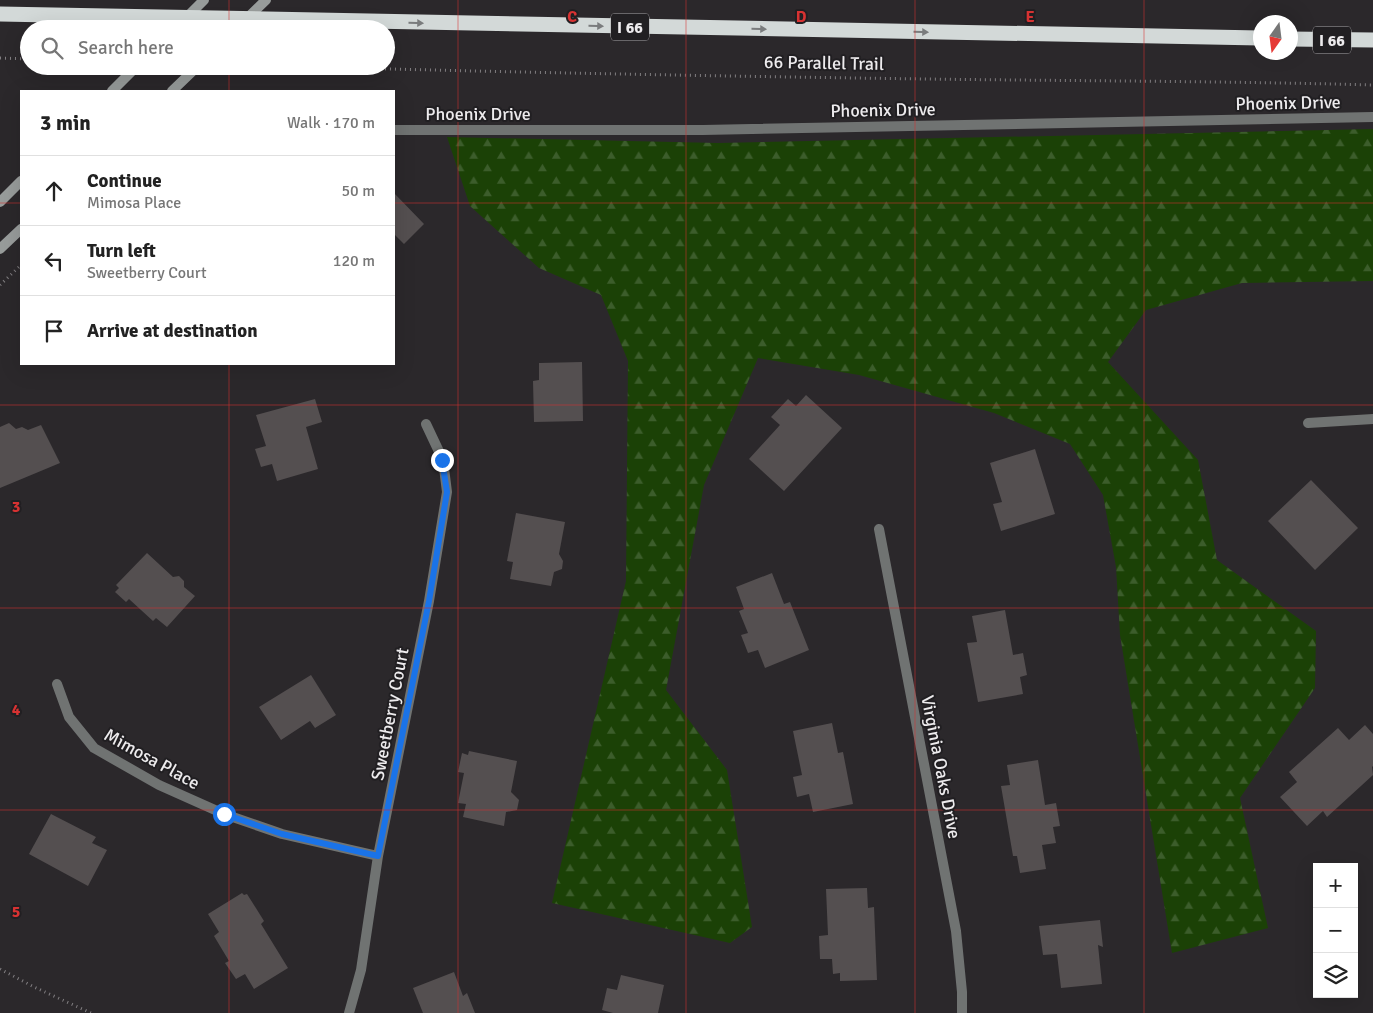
<!DOCTYPE html>
<meta charset="utf-8">
<style>
body{margin:0;font-family:Signika,sans-serif;background:#f6f6f6;color:#222}
.controls{position:absolute;right:15px;bottom:15px;display:grid;overflow:hidden;border-radius:0px;box-shadow:0 5px 20px #0002}
.controls button{width:45px;height:45px;display:grid;place-items:center;padding:0;border:0;border-bottom:1px solid #e0e0e0;background:#fff;color:#222;font:25px sans-serif}
.compass{position:absolute;left:1253px;top:15px;width:45px;height:45px;border-radius:50%;background:#fff;box-shadow:0 5px 20px #0002;rotate:194deg}
.stop{position:absolute;width:15px;height:15px;margin:-11px;border:4px solid #1a73e8;border-radius:50%;background:#fff}
.stop.end{background:#1a73e8;border-color:#fff;box-shadow:0 1px 5px #0008}
.list{margin:0;padding:0;list-style:none}
h2{display:flex;justify-content:space-between;align-items:center;height:65px;margin:0;padding:0 20px;font-size:21px}
h2 small{font-size:16px;font-weight:400;color:#767676}
.list li{display:grid;grid-template-columns:32px 1fr auto;gap:15px;align-items:center;box-sizing:border-box;height:70px;padding:0 20px;border-top:1px solid #e0e0e0}
.list b{display:block;font-size:19px;white-space:nowrap}
.list p{margin:0;font-size:16px;white-space:nowrap;color:#767676}
.list em{font-size:16px;font-style:normal;color:#767676}
.icon{flex:none;width:28px;height:28px;fill:none;stroke:currentColor;stroke-width:2;stroke-linecap:round;stroke-linejoin:round}
.map{position:relative;flex:none;width:1373px;height:1013px;overflow:hidden}
.search{position:absolute;background:#fff;box-shadow:0 5px 20px #0002;left:20px;top:20px;width:375px;height:55px;display:flex;align-items:center;gap:12px;box-sizing:border-box;padding:0 18px;border-radius:28px;color:#767676;font-size:19px}
.panel{position:absolute;background:#fff;box-shadow:0 5px 20px #0002;left:20px;top:90px;width:375px;height:275px;border-radius:0px}
.map>svg:first-child{display:block}
.forest{fill:url(#forest-firs)}
.building{fill:#544f50}
.lines{fill:none;stroke-linecap:round;stroke-linejoin:round}
.path{stroke:#827f82;stroke-width:3;stroke-dasharray:1 4;stroke-linecap:butt}
.lane{stroke:#707372;stroke-width:10}
.street{stroke:#707372;stroke-width:10}
.secondary{stroke:#989c9b;stroke-width:10}
.highway{stroke:#d3d9d8;stroke-width:15}
.oneway{fill:#7a7c7d}
.route{stroke:#1a73e8;stroke-width:6}
.grid{fill:none;stroke:#d73232;stroke-width:1;stroke-opacity:0.55}
.labels{text-anchor:middle;stroke-width:4;stroke-linejoin:round;paint-order:stroke}
.shield{fill:#211f22;stroke:#b0aeb0;stroke-width:1}
.shield-label{font-size:16px;font-weight:bold;fill:#edebed}
.street-label{font-size:18px;fill:#edebed;stroke:#211f22}
.grid-label{font-size:16px;text-anchor:middle;font-weight:bold;fill:#d73232;stroke:#211f22;stroke-width:4;stroke-linejoin:round;paint-order:stroke}
</style>
<div class="map">
<svg width="1373" height="1013" viewBox="0 0 1373 1013">
<defs>
<pattern id="forest-firs" width="22" height="20" patternUnits="userSpaceOnUse" patternTransform="scale(1.25)"><rect width="22" height="20" fill="#1b4106"/><path d="M5 1l3.5 6h-7zM16 11l3.5 6h-7z" fill="#3c5d2b"/></pattern>
</defs>
<rect width="100%" height="100%" fill="#2b282b"/>
<path class="forest" d="M1373 129V281L1242 283 1146 310 1108 362 1198 460 1217 560 1316 631 1315 688 1240 798 1268 928 1172 953 1120 635 1116 567 1103 495 1070 444 994 413 859 375 758 358 704 485 666 690 727 770 752 927 730 943 552 903 626 581 628 361 601 295 539 268 470 206 447 137 718 143Z"/>
<path class="building" d="M394 193 424 224 404 244 394 234Z
M582 362 583 421 534 422 533 381 539 380V363Z
M806 395 842 428 784 491 749 459 780 425 771 417 788 399 796 406Z
M315 399 322 422 306 427 318 469 277 481 272 464 261 467 255 449 266 446 256 415Z
M9 423 16 429 22 427 28 430 41 425 60 463 0 488V427Z
M1035 449 1055 514 1001 531 993 504 1002 502 990 463Z
M1311 480 1358 528 1315 570 1268 521Z
M516 513 565 522 559 554 563 561 562 569 554 572 551 586 510 579 513 562 507 561Z
M147 553 173 577 179 576 184 581V587L195 596 167 627 156 618 153 621 129 599 126 602 115 592 119 588 116 585Z
M772 573 784 604 790 602 809 650 765 668 758 650 748 653 741 635 748 633 739 611 744 609 736 587Z
M1005 610 1013 655 1023 653 1027 675 1020 677 1023 694 978 702 967 643 977 642 972 616Z
M311 675 336 715 315 728 310 721 281 740 259 707Z
M832 723 838 753 843 752 853 804 813 812 809 794 797 797 793 777 802 775 793 731Z
M1365 725 1373 734V766L1372 767 1373 775 1327 817 1323 811 1307 826 1280 797 1297 782 1289 772 1338 728 1349 740Z
M469 751 517 761 511 792 519 800 517 810 506 812 504 826 463 817 466 804 458 803 464 773 458 772 462 753 468 755Z
M1038 760 1045 805 1056 803 1060 826 1053 827 1056 843 1042 845 1046 869 1020 873 1017 856H1013L1001 786 1010 785 1007 765Z
M51 814 96 837 92 843 107 850 88 886 29 854Z
M867 888 868 908 874 907 877 980 840 981V973L833 974 832 959H820L819 936 828 935 826 889Z
M242 893 244 895 247 894 264 921 261 924 288 968 254 989 245 974 236 979 225 963 229 961 214 936 219 932 208 914Z
M1100 920 1103 947 1098 945 1102 984 1061 988 1057 954 1043 955 1039 926Z
M454 972 463 996 467 993 475 1013H423L413 988Z
M621 975 664 985 658 1013H613L602 1010 607 988 617 990Z"/>
<g class="lines">
<path class="path" d="M0 58 29 59
M275 66C492 72 709 76 926 79 1075 81 1224 81 1373 85
M0 285 21 265
M0 969 34 987 91 1013"/>
<path class="lane" d="M1308 423 1373 419"/>
<path class="street" d="M394 130H703L1373 117
M879 529 956 931 962 992V1013
M57 684 69 717 94 748 159 785 224 814 282 834 378 856
M349 1013 361 970 378 856 429 601 447 492 443 460 426 424"/>
<path class="secondary" d="M175 29 204 0
M236 29 266 0
M112 91 137 66
M172 91 198 66
M0 202 21 181
M0 249 21 229"/>
<path class="highway" d="M0 14 1260 38
M1290 39 1373 40"/>
</g>
<defs><path id="oneway-solid" d="M-6-.8H1V-3.2L6.5 0L1 3.2V.8H-6Z" transform="scale(1.25)"/></defs>
<g class="oneway">
<use href="#oneway-solid" transform="translate(416 23) rotate(1)"/>
<use href="#oneway-solid" transform="translate(596 26) rotate(1)"/>
<use href="#oneway-solid" transform="translate(759 29) rotate(1)"/>
<use href="#oneway-solid" transform="translate(921 32) rotate(1)"/>
</g>
<g class="lines">
<path class="route" d="M224 814 282 834 378 856 429 601 447 492 442 460"/>
</g>
<path class="grid" d="M229 0V29M458 0V1013M686 0V1013M915 0V1013M1144 0V1013M229 66V91M0 203H21M394 203H1373M229 364V1013M0 405H1373M0 608H1373M0 810H1373"/>
<g class="labels">
<g class="shield">
<rect x="611" y="13.5" width="38" height="27" rx="4"/>
<rect x="1313" y="26.5" width="38" height="27" rx="4"/>
</g>
<g class="shield-label">
<text x="630" y="33">I 66</text>
<text x="1332" y="46">I 66</text>
</g>
<g class="street-label">
<text transform="translate(824 63) rotate(1)" y="6">66 Parallel Trail</text>
<text transform="translate(1288 103) rotate(-1)" y="6">Phoenix Drive</text>
<text transform="translate(883 110) rotate(-1)" y="6">Phoenix Drive</text>
<text x="478" y="120">Phoenix Drive</text>
<text transform="translate(390 714) rotate(-79)" y="6">Sweetberry Court</text>
<text transform="translate(152 759) rotate(29)" y="6">Mimosa Place</text>
<text transform="translate(941 767) rotate(79)" y="6">Virginia Oaks Drive</text>
</g>
</g>
<g class="grid-label">
<text x="572" y="22">C</text>
<text x="801" y="22">D</text>
<text x="1030" y="22">E</text>
<text x="16" y="512">3</text>
<text x="16" y="715">4</text>
<text x="16" y="917">5</text>
</g>
</svg>
<div class="controls">
<button>+</button>
<button>−</button>
<button><svg class="icon" aria-label="layers" viewBox="0 0 24 24"><path d="M12 4l9 5-9 5-9-5zM3 14l9 5 9-5"/></svg></button>
</div>
<svg class="compass" viewBox="-18 -18 36 36"><path d="M0-13l5 13h-10z" fill="#e53935"/><path d="M0 13l5-13h-10z" fill="#767676"/></svg>
<div class="stop" style="left:224px;top:814px"></div>
<div class="stop end" style="left:442px;top:460px"></div>
<div class="search"><svg class="icon" aria-label="search" viewBox="0 0 24 24"><circle cx="10" cy="10" r="6"/><path d="M15 15l6 6"/></svg>Search here</div>
<section class="panel">
<h2>3 min<small>Walk · 170 m</small></h2>
<ul class="list">
<li><svg class="icon" aria-label="ahead" viewBox="0 0 24 24"><path d="M12 20V5M6 11l6-6 6 6"/></svg><div><b>Continue</b><p>Mimosa Place</p></div><em>50 m</em></li>
<li><svg class="icon" aria-label="left" viewBox="0 0 24 24"><path d="M17 20v-9H6M10 6l-5 5 5 5"/></svg><div><b>Turn left</b><p>Sweetberry Court</p></div><em>120 m</em></li>
<li><svg class="icon" aria-label="arrive" viewBox="0 0 24 24"><path d="M6 21V4h12l-3 4 3 4H6"/></svg><div><b>Arrive at destination</b></div></li>
</ul>
</section>
</div>
